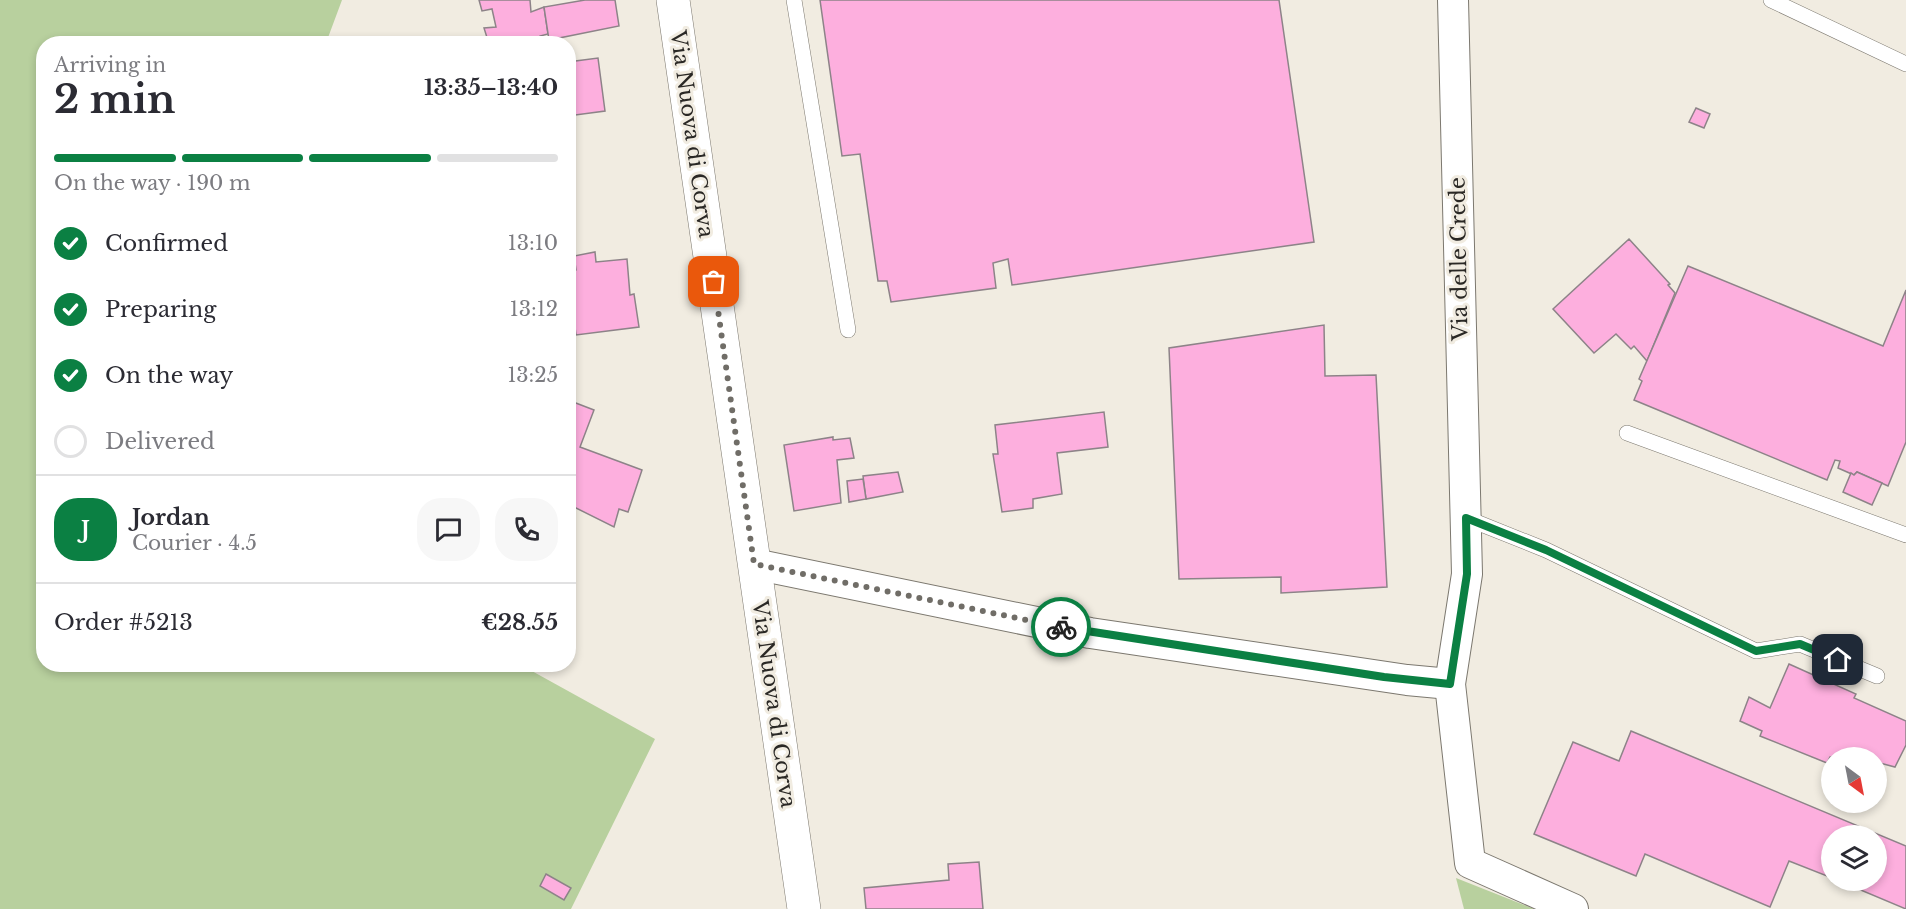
<!DOCTYPE html>
<html lang="en">
<head>
<meta charset="utf-8">
<style>
	:root { --surface:#fff; --page:#f7f7f7; --text:#2b2b33; --muted:#7c7c81; --line:#e1e1e2; --accent:#0b8043 }
	body { margin:0; font-family:"Libre Baskerville",serif; background:var(--page); color:var(--text); height:100vh; display:flex; flex-direction:column; font-size:22px; white-space:nowrap }
	* { box-sizing:border-box; margin:0 }
	p { font-size:20px; color:var(--muted) }
	.icon { flex:none; width:33px; height:33px; fill:none; stroke:currentColor; stroke-width:2; stroke-linecap:round; stroke-linejoin:round }
	.map { position:relative; flex:1; overflow:hidden }
	.details { position:absolute; left:36px; top:36px; width:540px; height:636px; display:flex; flex-direction:column; background:var(--surface); border-radius:24px; box-shadow:0 3px 9px #0003 }
	.details>* { flex:none }
	.needle { width:39px; rotate:148deg }
	.controls { position:absolute; left:1821px; top:747px; display:grid; gap:12px }
	.controls a { display:grid; place-items:center; width:66px; height:66px; border-radius:50%; background:var(--surface); box-shadow:0 3px 9px #0003; font-size:30px }
	.pin { position:absolute; display:grid; place-items:center; width:51px; height:51px; color:#fff; margin:-26px; border-radius:12px; box-shadow:0 3px 9px #0006 }
	.courier { position:absolute; display:grid; place-items:center; width:60px; height:60px; margin:-30px; border:4px solid #0b8043; border-radius:50%; background:#fff; color:#222; box-shadow:0 2px 8px #0007 }
	.head em { font-style:normal; font-weight:800 }
	.head div { display:flex; flex-direction:column-reverse }
	.head { display:flex; align-items:center; justify-content:space-between; height:102px; padding:0 18px }
	h1 { font-size:39px; font-weight:800; line-height:45px }
	.bar { display:grid; grid-template-columns:repeat(4,1fr); gap:9px 6px; align-content:center; height:72px; padding:0 18px }
	.bar i { height:8px; border-radius:4px; background:var(--line) }
	.bar .on { background:var(--accent) }
	.bar p { grid-column:span 4 }
	.line { display:flex; align-items:center; gap:15px; padding:0 18px; border-top:2px solid var(--line) }
	.line div { flex:1 }
	.round { display:grid; place-items:center; flex:none; width:63px; height:63px; border-radius:24px; background:var(--page) }
	ol { padding:0 18px; list-style:none }
	li { display:flex; align-items:center; gap:18px; height:66px }
	li p { margin-inline-start:auto }
	li .icon { padding:6px; border-radius:50%; background:var(--accent); color:#fff; stroke-width:4 }
	li:last-child { color:var(--muted) }
	li i { width:33px; height:33px; border:3px solid var(--line); border-radius:50% }
	.map>svg:first-child { display:block }
</style>
</head>
<body>
<div class="map">
<svg width="1906" height="909" viewBox="0 0 1906 909">
	<rect width="100%" height="100%" fill="#f1ece1"/>
	<g fill="#b8d09e">
		<polygon points="0,0 342,0 326,43 44,44 44,664 521,665 655,739 571,909 0,909"/>
		<polygon points="1456,878 1534,909 1464,909"/>
	</g>
	<g fill="#fdafde" stroke="#8d8388" stroke-width="1.5">
		<polygon points="479,0 530,0 531,12 544,7 548,34 540,36 540,44 489,44 484,28 496,27 492,9 482,11"/>
		<polygon points="585,0 615,0 619,26 549,40 544,7"/>
		<polygon points="820,0 1279,0 1314,242 1012,285 1008,259 993,263 996,288 891,302 887,281 878,281 860,154 842,156"/>
		<polygon points="598,58 605,111 568,116 568,62"/>
		<polygon points="1696,108 1710,114 1704,128 1689,122"/>
		<polygon points="1629,239 1670,284 1668,285 1675,293 1647,361 1634,346 1631,349 1616,334 1594,353 1553,309"/>
		<polygon points="595,252 596,262 627,259 630,295 634,294 639,327 576,335 568,272 576,270 574,256"/>
		<polygon points="1688,266 1883,346 1906,290 1906,442 1888,486 1857,472 1854,475 1838,468 1840,461 1835,460 1827,480 1634,400 1642,381 1639,379"/>
		<polygon points="1324,325 1325,376 1376,375 1387,587 1281,593 1281,577 1179,579 1169,348"/>
		<polygon points="568,400 594,410 580,447 642,470 628,512 619,509 614,527 568,504"/>
		<polygon points="1104,412 1108,447 1057,453 1062,494 1033,499 1033,508 1002,512 993,454 998,454 995,425"/>
		<polygon points="833,437 833,440 850,438 854,458 837,460 841,503 794,511 784,445"/>
		<polygon points="898,472 903,492 866,499 863,476"/>
		<polygon points="1857,472 1882,483 1872,505 1843,492 1851,473 1854,475"/>
		<polygon points="863,479 866,499 849,502 847,481"/>
		<polygon points="1789,664 1856,694 1854,698 1906,721 1906,745 1895,767 1876,762 1876,758 1830,757 1827,763 1760,736 1762,731 1740,721 1749,697 1770,708"/>
		<polygon points="1631,731 1906,846 1906,909 1837,880 1876,880 1876,836 1832,836 1832,878 1789,861 1770,907 1645,854 1636,876 1534,834 1573,742 1619,761"/>
		<polygon points="979,862 983,909 866,909 864,888 949,880 948,864"/>
		<polygon points="546,874 571,888 564,900 540,886"/>
	</g>
	<g fill="none" stroke-linecap="round" stroke-linejoin="round">
		<g stroke="#7c786f" stroke-width="16">
			<g id="service">
				<polyline points="794,0 848,330"/>
				<polyline points="1771,0 1906,64"/>
				<polyline points="1627,433 1906,535"/>
				<polyline points="1466,518 1546,550 1756,651 1800,644 1877,676"/>
			</g>
		</g>
		<g stroke="#7c786f" stroke-width="32">
			<g id="minor">
				<polyline points="1453,0 1467,574 1450,684 1470,863 1573,909"/>
				<polyline points="754,564 1090,633 1407,680 1450,684"/>
			</g>
		</g>
		<g stroke="#7c786f" stroke-width="34">
			<polyline id="secondary" points="673,0 804,909"/>
		</g>
		<use href="#service" stroke="#fff" stroke-width="15"/>
		<use href="#minor" stroke="#fff" stroke-width="30"/>
		<use href="#secondary" stroke="#fff" stroke-width="33"/>
	</g>
	<g fill="none" stroke-linecap="round" stroke-linejoin="round">
		<polyline stroke="#706d67" stroke-width="6" stroke-dasharray="0 10.8" points="714,282 754,564 1061,627"/>
		<polyline stroke="#0b8043" stroke-width="8" points="1061,627 1384,677 1450,684 1467,574 1466,518 1546,550 1756,651 1800,644 1838,660"/>
	</g>
	<g text-anchor="middle" stroke-width="6" stroke-linejoin="round" paint-order="stroke">
		<g font-size="21" fill="#2a2825" stroke="#f1ece1">
			<text transform="translate(692 134) rotate(82)" y="7">Via Nuova di Corva</text>
			<text transform="translate(1459 259) rotate(-91)" y="7">Via delle Crede</text>
			<text transform="translate(774 704) rotate(82)" y="7">Via Nuova di Corva</text>
		</g>
	</g>
</svg>
<div class="controls">
<a><svg class="needle" viewBox="-14 -14 28 28"><path d="M0-13l5 13h-10z" fill="#e53935"/><path d="M0 13l5-13h-10z" fill="#7c7c81"/></svg></a>
<a><svg class="icon" aria-label="layers" viewBox="0 0 24 24"><path d="M12 4l9 5-9 5-9-5zM3 14l9 5 9-5"/></svg></a>
</div>
<div class="pin" style="left:714px;top:282px;background:#ea580c"><svg class="icon" aria-label="bag" viewBox="0 0 24 24"><path d="M5 8h14l-1 12H6zM9 8a3 3 0 0 1 6 0"/></svg></div>
<div class="pin" style="left:1838px;top:660px;background:#1f2937"><svg class="icon" aria-label="home" viewBox="0 0 24 24"><path d="M3 11l9-7 9 7M6 9v11h12V9"/></svg></div>
<div class="courier" style="left:1061px;top:627px"><svg class="icon" aria-label="bike" viewBox="0 0 24 24"><circle cx="6" cy="16" r="4"/><circle cx="18" cy="16" r="4"/><path d="M6 16l4-8h5l3 8M10 8l3 8H6M13 5h3"/></svg></div>
<section class="details">
<div class="head"><div><h1>2 min</h1><p>Arriving in</p></div><em>13:35–13:40</em></div>
<div class="bar"><i class="on"></i><i class="on"></i><i class="on"></i><i></i><p>On the way · 190 m</p></div>
<ol>
<li><svg class="icon" aria-label="check" viewBox="0 0 24 24"><path d="M5 12l5 5 9-10"/></svg>Confirmed<p>13:10</p></li>
<li><svg class="icon" aria-label="check" viewBox="0 0 24 24"><path d="M5 12l5 5 9-10"/></svg>Preparing<p>13:12</p></li>
<li><svg class="icon" aria-label="check" viewBox="0 0 24 24"><path d="M5 12l5 5 9-10"/></svg>On the way<p>13:25</p></li>
<li><i></i>Delivered</li>
</ol>
<div class="line" style="height:108px"><b class="round" style="background:var(--accent);color:#fff">J</b><div><b>Jordan</b><p>Courier · 4.5</p></div><a class="round"><svg class="icon" aria-label="chat" viewBox="0 0 24 24"><path d="M4 5h16v11H9l-5 4z"/></svg></a><a class="round"><svg class="icon" aria-label="phone" viewBox="0 0 24 24"><path d="M5 4h4l2 5-3 2q2 4 5 5l2-3 5 2v4C11 20 4 13 5 4z"/></svg></a></div>
<div class="line" style="height:78px"><div>Order #5213</div><b>€28.55</b></div>
</section>
</div>
</body>
</html>
